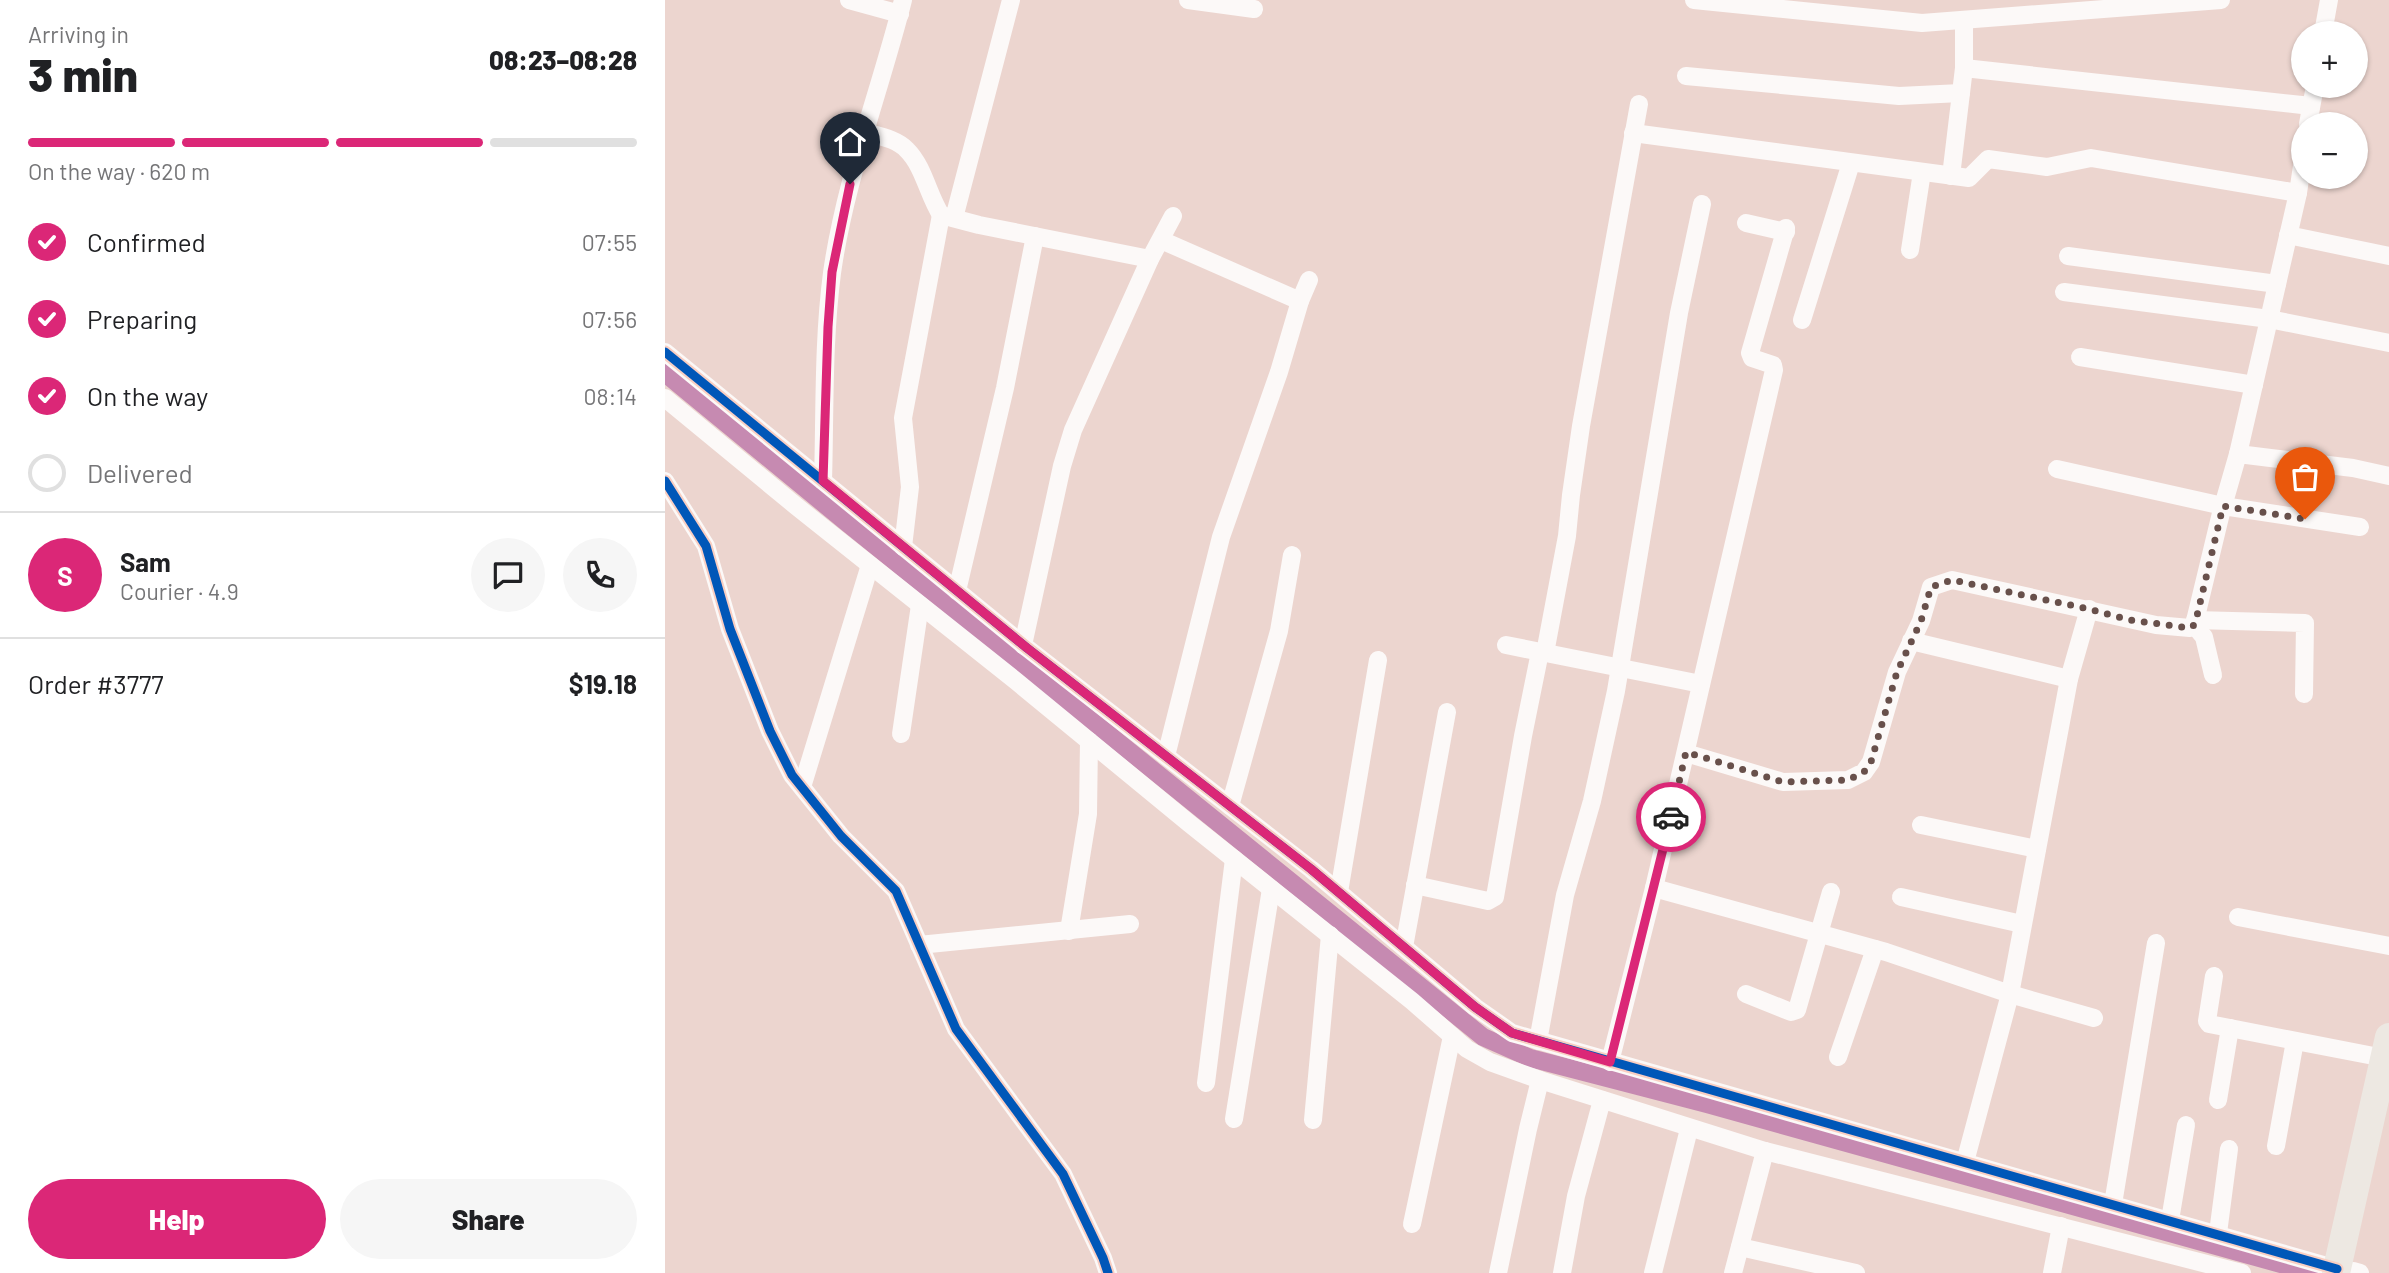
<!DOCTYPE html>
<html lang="en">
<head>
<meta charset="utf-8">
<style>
	:root { --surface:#fff; --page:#f6f6f6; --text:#202124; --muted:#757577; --line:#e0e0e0; --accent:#db2777 }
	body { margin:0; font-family:Barlow,sans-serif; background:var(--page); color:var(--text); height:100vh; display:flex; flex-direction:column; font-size:26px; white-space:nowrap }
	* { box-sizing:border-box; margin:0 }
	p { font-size:23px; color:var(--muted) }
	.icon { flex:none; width:38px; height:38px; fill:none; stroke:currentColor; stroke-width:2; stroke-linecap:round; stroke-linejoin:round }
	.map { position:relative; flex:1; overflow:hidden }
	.drawer { display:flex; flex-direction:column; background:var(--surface); width:665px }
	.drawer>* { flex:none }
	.tools { position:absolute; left:1626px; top:21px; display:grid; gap:14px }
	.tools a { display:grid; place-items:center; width:77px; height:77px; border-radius:50%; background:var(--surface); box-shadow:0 2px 5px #0004; font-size:35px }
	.pin { position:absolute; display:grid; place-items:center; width:60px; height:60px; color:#fff; margin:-72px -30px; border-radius:50% 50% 50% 0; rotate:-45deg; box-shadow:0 0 7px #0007 }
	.pin .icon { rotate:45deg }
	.courier { position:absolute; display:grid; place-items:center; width:70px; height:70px; margin:-35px; border:5px solid #db2777; border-radius:50%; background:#fff; color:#222; box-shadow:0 2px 9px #0007 }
	.summary em { font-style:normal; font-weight:800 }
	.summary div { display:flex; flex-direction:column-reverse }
	.summary { display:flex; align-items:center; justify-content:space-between; height:119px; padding:0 28px }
	h1 { font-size:46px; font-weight:800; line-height:52px }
	.bar { display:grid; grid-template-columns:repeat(4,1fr); gap:10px 7px; align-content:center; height:84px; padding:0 28px }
	.bar i { height:9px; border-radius:5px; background:var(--line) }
	.bar .on { background:var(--accent) }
	.bar p { grid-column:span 4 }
	.line { display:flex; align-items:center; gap:18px; padding:0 28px; border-top:2px solid var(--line) }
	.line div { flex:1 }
	.round { display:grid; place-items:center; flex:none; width:74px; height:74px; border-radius:37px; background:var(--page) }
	ol { padding:0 28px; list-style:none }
	li { display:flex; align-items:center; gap:21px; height:77px }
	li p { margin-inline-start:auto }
	li .icon { padding:7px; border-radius:50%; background:var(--accent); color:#fff; stroke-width:4 }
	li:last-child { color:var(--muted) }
	li i { width:38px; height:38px; border:4px solid var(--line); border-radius:50% }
	.primary-button { display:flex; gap:14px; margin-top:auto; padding:14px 28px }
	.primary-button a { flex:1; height:80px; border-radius:42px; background:var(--accent); color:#fff; font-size:28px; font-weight:800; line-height:80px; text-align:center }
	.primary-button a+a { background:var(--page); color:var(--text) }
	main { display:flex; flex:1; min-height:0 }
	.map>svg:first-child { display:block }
</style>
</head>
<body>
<main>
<section class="drawer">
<div class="summary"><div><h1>3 min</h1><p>Arriving in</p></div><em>08:23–08:28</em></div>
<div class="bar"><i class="on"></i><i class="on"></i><i class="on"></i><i></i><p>On the way · 620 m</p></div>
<ol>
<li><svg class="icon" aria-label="check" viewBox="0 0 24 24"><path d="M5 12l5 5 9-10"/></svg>Confirmed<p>07:55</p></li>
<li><svg class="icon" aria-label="check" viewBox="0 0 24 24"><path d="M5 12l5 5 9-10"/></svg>Preparing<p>07:56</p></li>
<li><svg class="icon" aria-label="check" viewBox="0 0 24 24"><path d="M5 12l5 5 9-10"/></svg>On the way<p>08:14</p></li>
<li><i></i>Delivered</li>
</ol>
<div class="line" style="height:126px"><b class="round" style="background:var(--accent);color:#fff">S</b><div><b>Sam</b><p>Courier · 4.9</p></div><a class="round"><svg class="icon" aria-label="chat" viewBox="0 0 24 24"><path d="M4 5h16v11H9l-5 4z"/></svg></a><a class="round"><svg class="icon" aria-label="phone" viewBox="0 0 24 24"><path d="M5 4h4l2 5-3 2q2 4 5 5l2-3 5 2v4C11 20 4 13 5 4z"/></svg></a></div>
<div class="line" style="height:91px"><div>Order #3777</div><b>$19.18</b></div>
<div class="primary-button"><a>Help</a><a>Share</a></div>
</section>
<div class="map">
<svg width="1724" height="1273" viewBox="0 0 1724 1273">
	<rect width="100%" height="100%" fill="#ecd5cf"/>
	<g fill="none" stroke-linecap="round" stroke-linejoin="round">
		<polyline stroke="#c68ab1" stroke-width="18" points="0,373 181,522 818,1037 865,1058 1042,1104 1648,1273"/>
		<g stroke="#fcf9f8" stroke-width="18">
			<polyline points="184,0 235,14"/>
			<polyline points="523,0 589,9"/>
			<polyline points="1029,0 1257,23 1556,0"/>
			<polyline points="1658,33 1664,0"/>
			<polyline points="1299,68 1646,106"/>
			<polyline points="1021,76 1234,96 1296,93"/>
			<polyline points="1643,124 1650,86"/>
			<path d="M200,132C214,136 232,139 242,150C259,167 263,195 276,215L314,225L485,259"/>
			<polyline points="968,133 1304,178 1323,159 1382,167 1426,158 1633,193"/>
			<polyline points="1286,176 1299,68 1299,20"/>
			<polyline points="289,218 346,0"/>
			<polyline points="1081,223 1121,232"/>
			<polyline points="1623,235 1724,256"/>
			<polyline points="496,240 635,301"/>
			<polyline points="1245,250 1257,172"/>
			<polyline points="1403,256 1612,284"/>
			<polyline points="1399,292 1604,319 1724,343"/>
			<polyline points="1137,320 1186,163"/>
			<polyline points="0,352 362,648 646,869 810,1007 847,1033 1672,1269"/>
			<polyline points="1415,357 1589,385"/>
			<polyline points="0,398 131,506 351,681 525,824 747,1001 802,1049 825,1062 875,1080 1100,1151 1577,1273"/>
			<polyline points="1573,454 1633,193 1638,159"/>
			<polyline points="1392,469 1558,506 1695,527"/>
			<polyline points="0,481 41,546 65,629 105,731 127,775 176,836 231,891 291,1029 398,1174 438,1258 443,1273"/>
			<path d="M158,481C160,412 158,342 167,273C180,180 215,91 238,0"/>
			<polyline points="238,547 245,487 238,418 276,215"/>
			<polyline points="292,591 340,388 370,236"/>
			<polyline points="1530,620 1640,623 1639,694"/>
			<polyline points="1529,625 1556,513 1573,454 1688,468 1724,476"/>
			<polyline points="1529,625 1539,637 1548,675"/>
			<polyline points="1246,641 1404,679"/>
			<polyline points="358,645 397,466 408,430 485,259 508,216"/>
			<polyline points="841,645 1036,684"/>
			<polyline points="880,653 902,536 906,495 916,426 974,104"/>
			<polyline points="236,734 255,605"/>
			<polyline points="1021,753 1118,782 1183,780 1199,772 1206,762 1232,672 1256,621 1266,587 1287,580 1491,625 1525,628 1529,625"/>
			<polyline points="501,756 556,537 614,372 635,301 644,280"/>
			<polyline points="137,787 205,565"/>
			<polyline points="565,806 614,631 627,555"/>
			<polyline points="1256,825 1372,849"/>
			<polyline points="750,885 823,901 830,897 858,736 875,652"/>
			<polyline points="989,888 1221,952 1345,994 1429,1018"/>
			<polyline points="674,892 713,660"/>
			<polyline points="1236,897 1357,924"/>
			<polyline points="1573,917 1724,946"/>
			<polyline points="404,931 423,814 424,741"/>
			<polyline points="254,945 465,924"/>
			<polyline points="739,947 782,712"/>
			<polyline points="1549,976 1542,1021 1544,1024 1719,1058"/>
			<polyline points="1081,994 1126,1012 1132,1010 1166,892"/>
			<polyline points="873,1041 900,895 927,801 951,691 1014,313 1037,204"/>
			<polyline points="1173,1057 1210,949"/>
			<polyline points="945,1062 989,888 1109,370 1108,365 1087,358 1085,353 1121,228"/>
			<polyline points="541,1083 569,859"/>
			<polyline points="1553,1100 1565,1028"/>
			<polyline points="569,1119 606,889"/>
			<polyline points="648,1120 665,935"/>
			<polyline points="1611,1146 1630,1041"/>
			<polyline points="1300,1162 1345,994 1404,679 1424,609"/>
			<polyline points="1448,1204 1491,943"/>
			<polyline points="1505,1220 1521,1125"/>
			<polyline points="747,1224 787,1036"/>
			<polyline points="1553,1233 1564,1149"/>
			<polyline points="1075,1247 1191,1273"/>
			<polyline points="1688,1271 1695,1273"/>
			<polyline points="833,1273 863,1129 875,1080"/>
			<polyline points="897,1273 911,1196 937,1100"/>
			<polyline points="988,1273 1024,1129"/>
			<polyline points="1068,1273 1100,1151"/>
			<polyline points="1387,1273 1396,1226"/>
		</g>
		<polyline stroke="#ede8e2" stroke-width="28" points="1671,1273 1724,1037"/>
		<g stroke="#f9cec2" stroke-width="13">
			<g id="cycleway">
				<polyline points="0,352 362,648 646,869 810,1007 847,1033 1672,1269"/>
				<polyline points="0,481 41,546 65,629 105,731 127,775 176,836 231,891 291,1029 398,1174 438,1258 443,1273"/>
			</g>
		</g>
		<use href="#cycleway" stroke="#0057b8" stroke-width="9"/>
	</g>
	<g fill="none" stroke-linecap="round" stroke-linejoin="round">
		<polyline stroke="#68504b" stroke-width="7" stroke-dasharray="0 12.6" points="1006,817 1021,752 1118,782 1183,780 1199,772 1206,762 1232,672 1256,621 1266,587 1287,580 1424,609 1465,620 1525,628 1529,625 1531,620 1558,506 1640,519"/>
		<polyline stroke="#db2777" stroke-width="9" points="185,184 167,272 163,327 158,481 362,648 646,869 810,1007 847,1033 945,1062 1006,817"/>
	</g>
</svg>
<div class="tools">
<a>+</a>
<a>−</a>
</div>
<div class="pin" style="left:1640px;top:519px;background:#ea580c"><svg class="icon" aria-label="bag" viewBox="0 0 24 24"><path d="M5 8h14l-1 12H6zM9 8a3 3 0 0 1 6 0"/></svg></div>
<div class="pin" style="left:185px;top:184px;background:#1f2937"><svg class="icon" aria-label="home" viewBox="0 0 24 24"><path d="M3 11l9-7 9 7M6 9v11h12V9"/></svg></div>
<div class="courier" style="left:1006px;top:817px"><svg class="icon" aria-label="car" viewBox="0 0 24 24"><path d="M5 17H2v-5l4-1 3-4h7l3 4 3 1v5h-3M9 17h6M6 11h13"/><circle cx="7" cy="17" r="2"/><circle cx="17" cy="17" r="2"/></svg></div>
</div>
</main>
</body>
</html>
